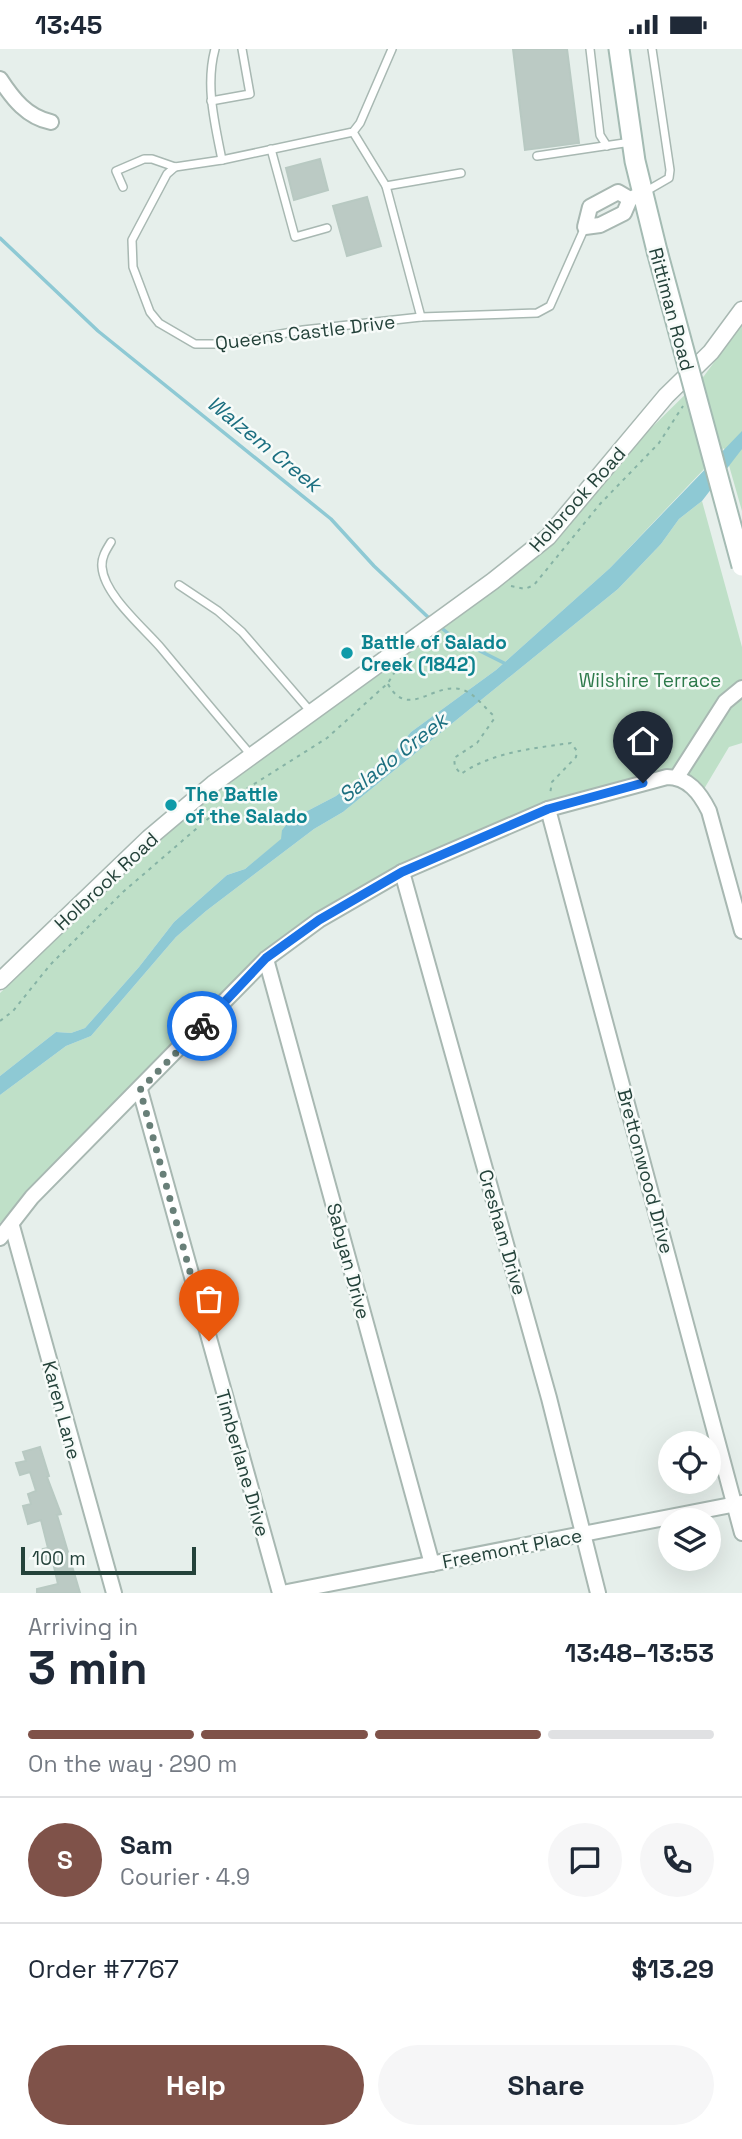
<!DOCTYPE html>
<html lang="en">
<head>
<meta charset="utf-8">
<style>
	:root { --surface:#fff; --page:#f6f6f7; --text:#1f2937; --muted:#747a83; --line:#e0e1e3; --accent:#7f5249 }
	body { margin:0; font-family:"Space Grotesk",sans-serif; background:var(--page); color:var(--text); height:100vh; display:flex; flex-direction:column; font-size:26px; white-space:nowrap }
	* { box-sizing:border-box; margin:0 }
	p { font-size:23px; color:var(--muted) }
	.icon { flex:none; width:38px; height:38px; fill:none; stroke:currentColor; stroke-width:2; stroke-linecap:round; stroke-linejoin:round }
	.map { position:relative; height:1544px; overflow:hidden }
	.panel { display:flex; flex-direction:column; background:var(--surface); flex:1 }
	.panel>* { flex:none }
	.tools { position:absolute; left:658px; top:1382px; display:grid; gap:14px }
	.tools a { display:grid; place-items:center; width:63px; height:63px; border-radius:50%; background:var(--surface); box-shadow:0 7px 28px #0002; font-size:35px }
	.scale { position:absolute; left:21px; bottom:18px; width:175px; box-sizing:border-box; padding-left:7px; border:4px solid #24423a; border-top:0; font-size:19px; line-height:24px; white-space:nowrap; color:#24423a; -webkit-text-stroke:5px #f7fbf9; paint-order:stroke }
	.pin { position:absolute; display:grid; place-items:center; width:60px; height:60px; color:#fff; margin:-72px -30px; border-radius:50% 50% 50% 0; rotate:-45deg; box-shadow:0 0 7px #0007 }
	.pin .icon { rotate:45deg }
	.courier { position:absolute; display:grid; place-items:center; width:70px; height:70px; margin:-35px; border:5px solid #1a73e8; border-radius:50%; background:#fff; color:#222; box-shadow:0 2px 9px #0007 }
	.head em { font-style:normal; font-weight:700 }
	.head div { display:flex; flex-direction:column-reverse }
	.head { display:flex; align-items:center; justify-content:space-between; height:119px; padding:0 28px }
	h1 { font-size:46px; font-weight:700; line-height:52px }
	.bar { display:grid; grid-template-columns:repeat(4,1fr); gap:10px 7px; align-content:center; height:84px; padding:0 28px }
	.bar i { height:9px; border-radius:5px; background:var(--line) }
	.bar .current { background:var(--accent) }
	.bar p { grid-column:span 4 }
	.line { display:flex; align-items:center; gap:18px; padding:0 28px; border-top:2px solid var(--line) }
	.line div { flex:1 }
	.round { display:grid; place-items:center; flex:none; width:74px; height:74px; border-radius:37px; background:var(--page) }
	.button { display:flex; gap:14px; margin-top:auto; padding:14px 28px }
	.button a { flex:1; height:80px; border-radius:42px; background:var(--accent); color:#fff; font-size:28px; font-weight:700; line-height:80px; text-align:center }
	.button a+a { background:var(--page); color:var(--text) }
	.status { display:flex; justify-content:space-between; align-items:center; height:49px; padding:0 35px; background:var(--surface); direction:ltr }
	.status svg { height:19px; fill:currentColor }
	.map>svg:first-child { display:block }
</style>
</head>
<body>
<div class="status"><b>13:45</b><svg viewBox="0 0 49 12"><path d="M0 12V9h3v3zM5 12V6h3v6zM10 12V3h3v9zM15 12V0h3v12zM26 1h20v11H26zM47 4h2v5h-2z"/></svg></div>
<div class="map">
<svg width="742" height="1544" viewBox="0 0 742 1544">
	<rect width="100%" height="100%" fill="#e6efeb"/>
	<g fill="#bfe0c8">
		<polygon points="742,275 742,462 724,399 610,519 496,621 411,683 395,702 336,747 290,771 282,781 282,790 245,820 227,826 174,873 139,918 85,979 71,984 56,983 0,1027 0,944 160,791 207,750 510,529 553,492 630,400 704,327"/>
		<path d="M702,452L742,598V694L729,698L704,740L679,719C601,731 529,763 457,795C378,831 307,861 243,922L0,1174V1046L66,997L91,987L176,888L206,862L314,780L343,763L618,540L661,495L679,470Z"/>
	</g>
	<polygon fill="#8ec9d4" points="742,382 742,400 702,452 679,470 661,495 618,540 343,763 314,780 206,862 176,888 91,987 66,997 0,1046 0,1027 56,983 71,984 85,979 139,918 174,873 227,826 245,820 281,790 282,781 290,771 336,747 395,702 411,683 496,621 610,519"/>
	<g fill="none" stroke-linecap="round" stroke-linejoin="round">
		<g stroke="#8ec9d4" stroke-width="3.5">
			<polyline points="0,189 98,282 331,470 374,517 430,570"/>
			<polyline points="439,577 454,589 508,616"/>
		</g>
	</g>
	<g fill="#bbcac4" stroke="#b8c9c2" stroke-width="2">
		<polygon points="513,0 567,0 579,94 525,101"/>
		<polygon points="320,110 328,141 294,151 286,119"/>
		<polygon points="367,148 381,197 347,207 333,157"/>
		<polygon points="40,1398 49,1427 47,1428 61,1465 57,1466 80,1544 37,1544 37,1540 58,1535 52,1509 46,1511 43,1500 48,1499 41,1471 28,1475 23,1457 31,1455 28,1445 36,1442 30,1423 20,1426 16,1414 26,1412 23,1403"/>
	</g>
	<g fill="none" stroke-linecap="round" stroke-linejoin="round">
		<g stroke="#a8b8b2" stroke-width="10">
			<g id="service">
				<path d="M215,0C205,37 215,75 222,111"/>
				<polyline points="590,0 600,86 607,97"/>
				<polyline points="211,52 250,45 242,0"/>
				<polyline points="353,83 386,137 421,268"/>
				<polyline points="271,100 295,188 327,179"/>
				<polyline points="537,107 631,93"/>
				<polyline points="175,118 167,125 132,191 133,218 150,263 159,274 195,295 226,295 303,281 421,268 537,264 550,257 585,178"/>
				<polyline points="386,137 461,124"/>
				<polyline points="123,138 116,122 144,110 152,110 175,118 222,111 353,83 360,74 392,0"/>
				<polyline points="643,144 669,129 670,121 652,0"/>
				<path d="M111,493C106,501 101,509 102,518C104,546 144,579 161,599C191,635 221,671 251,706"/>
				<polyline points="179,536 218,562 242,583 311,663"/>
			</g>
		</g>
		<g stroke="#a8b8b2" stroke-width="18">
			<g id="minor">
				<path d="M0,30C13,50 27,68 51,73"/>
				<polyline points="630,150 618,143 590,158 585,178 600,176 624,164 630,150 642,145"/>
				<polyline points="677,728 725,653 742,639"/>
				<polyline points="548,760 742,1484"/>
				<polyline points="402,823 549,1349 598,1544"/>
				<polyline points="266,910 432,1515"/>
				<polyline points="140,1041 280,1544"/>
				<polyline points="12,1177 114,1544"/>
				<path d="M0,1189L32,1148L266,910L319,871L402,823L548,760L667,728C688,728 700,744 709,762L742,882"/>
				<polyline points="282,1544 741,1454"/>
			</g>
		</g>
		<g stroke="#a8b8b2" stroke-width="19">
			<polyline id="tertiary" points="0,932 149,789 213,735 493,532 548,488 666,347 711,303 742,261"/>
		</g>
		<g stroke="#a4bbb3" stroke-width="23">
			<polyline id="secondary" points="619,0 635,112 657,202"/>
		</g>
		<g stroke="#86b3a5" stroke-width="2" stroke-dasharray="3.5 5" stroke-linecap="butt">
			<polyline points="511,537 525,540 534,536 600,455 659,394 683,357"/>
			<path d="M388,635C408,672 435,631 463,641C474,644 484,658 493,666L494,670L477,694L454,709L455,718L461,725C492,703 535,699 571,694L577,702L576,708L552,733L550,745"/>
			<polyline points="0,972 13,962 50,916 123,843 232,749 327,689 388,634 396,621"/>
		</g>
		<use href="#service" stroke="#fff" stroke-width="7"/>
		<use href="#minor" stroke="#fff" stroke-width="14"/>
		<use href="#tertiary" stroke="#fff" stroke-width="16"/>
		<use href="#secondary" stroke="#fff" stroke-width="19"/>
		<g stroke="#a4bbb3" stroke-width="23" stroke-linecap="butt">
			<polyline id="secondary-bridge" points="657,202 742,517"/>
		</g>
		<use href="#secondary-bridge" stroke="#fff" stroke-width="19"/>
	</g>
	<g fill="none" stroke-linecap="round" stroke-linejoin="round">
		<polyline stroke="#687f78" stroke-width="7" stroke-dasharray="0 12.6" points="202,977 140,1041 209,1292"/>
		<polyline stroke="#1a73e8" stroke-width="9" points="202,977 266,909 319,871 402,823 548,760 643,734"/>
	</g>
	<g fill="#0f9aa8" stroke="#f7fbf9" stroke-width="2.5">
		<circle cx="347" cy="604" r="7"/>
		<circle cx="171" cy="756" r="7"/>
	</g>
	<g text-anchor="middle" stroke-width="5" stroke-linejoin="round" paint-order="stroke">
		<g font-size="19" fill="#24423a" stroke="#f7fbf9">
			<text transform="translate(672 260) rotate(75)" y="7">Rittiman Road</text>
			<text transform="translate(305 283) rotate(-7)" y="7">Queens Castle Drive</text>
			<text transform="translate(577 450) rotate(-48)" y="7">Holbrook Road</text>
			<text transform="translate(106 832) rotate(-43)" y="7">Holbrook Road</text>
			<text transform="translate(646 1122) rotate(75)" y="7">Brettonwood Drive</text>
			<text transform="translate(503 1183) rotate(74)" y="7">Cresham Drive</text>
			<text transform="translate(349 1212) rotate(75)" y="7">Sabyan Drive</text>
			<text transform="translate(62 1361) rotate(75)" y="7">Karen Lane</text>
			<text transform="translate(243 1414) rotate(74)" y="7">Timberlane Drive</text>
			<text transform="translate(512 1499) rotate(-11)" y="7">Freemont Place</text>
		</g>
		<g font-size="19" font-weight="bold" fill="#0d838f" stroke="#f7fbf9" text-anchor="start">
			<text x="361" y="600">Battle of Salado<tspan x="361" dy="22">Creek (1842)</tspan></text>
			<text x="185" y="752">The Battle<tspan x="185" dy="22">of the Salado</tspan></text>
		</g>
		<g font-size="19" fill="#2d7a4b" stroke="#f7fbf9">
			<text x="650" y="638">Wilshire Terrace</text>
		</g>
		<g font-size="21" font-style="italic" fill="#1c6f80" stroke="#f7fbf9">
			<text transform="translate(264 395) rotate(39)" y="7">Walzem Creek</text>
			<text transform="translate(393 709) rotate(-38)" y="7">Salado Creek</text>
		</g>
	</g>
</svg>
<div class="tools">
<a><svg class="icon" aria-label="locate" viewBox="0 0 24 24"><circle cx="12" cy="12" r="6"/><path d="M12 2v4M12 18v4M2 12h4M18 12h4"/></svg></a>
<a><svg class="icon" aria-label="layers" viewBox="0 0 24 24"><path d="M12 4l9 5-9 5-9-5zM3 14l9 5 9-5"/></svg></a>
</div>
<div class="scale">100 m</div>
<div class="pin" style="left:209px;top:1292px;background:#ea580c"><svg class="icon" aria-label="bag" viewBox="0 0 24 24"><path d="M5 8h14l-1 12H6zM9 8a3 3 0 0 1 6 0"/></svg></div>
<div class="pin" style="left:643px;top:734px;background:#1f2937"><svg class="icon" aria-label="home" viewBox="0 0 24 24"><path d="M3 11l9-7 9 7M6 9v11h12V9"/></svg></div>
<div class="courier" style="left:202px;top:977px"><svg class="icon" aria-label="bike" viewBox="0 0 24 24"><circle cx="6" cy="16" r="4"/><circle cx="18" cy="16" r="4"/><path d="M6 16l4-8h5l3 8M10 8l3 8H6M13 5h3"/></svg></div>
</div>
<section class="panel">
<div class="head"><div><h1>3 min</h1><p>Arriving in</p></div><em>13:48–13:53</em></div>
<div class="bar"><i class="current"></i><i class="current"></i><i class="current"></i><i></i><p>On the way · 290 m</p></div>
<div class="line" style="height:126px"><b class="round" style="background:var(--accent);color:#fff">S</b><div><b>Sam</b><p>Courier · 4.9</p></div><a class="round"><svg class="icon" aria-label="chat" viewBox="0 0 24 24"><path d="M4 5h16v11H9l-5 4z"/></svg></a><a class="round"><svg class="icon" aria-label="phone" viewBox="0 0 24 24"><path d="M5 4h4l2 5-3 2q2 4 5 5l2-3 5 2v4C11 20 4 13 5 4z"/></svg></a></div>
<div class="line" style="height:91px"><div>Order #7767</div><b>$13.29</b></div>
<div class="button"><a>Help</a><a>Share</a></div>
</section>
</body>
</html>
